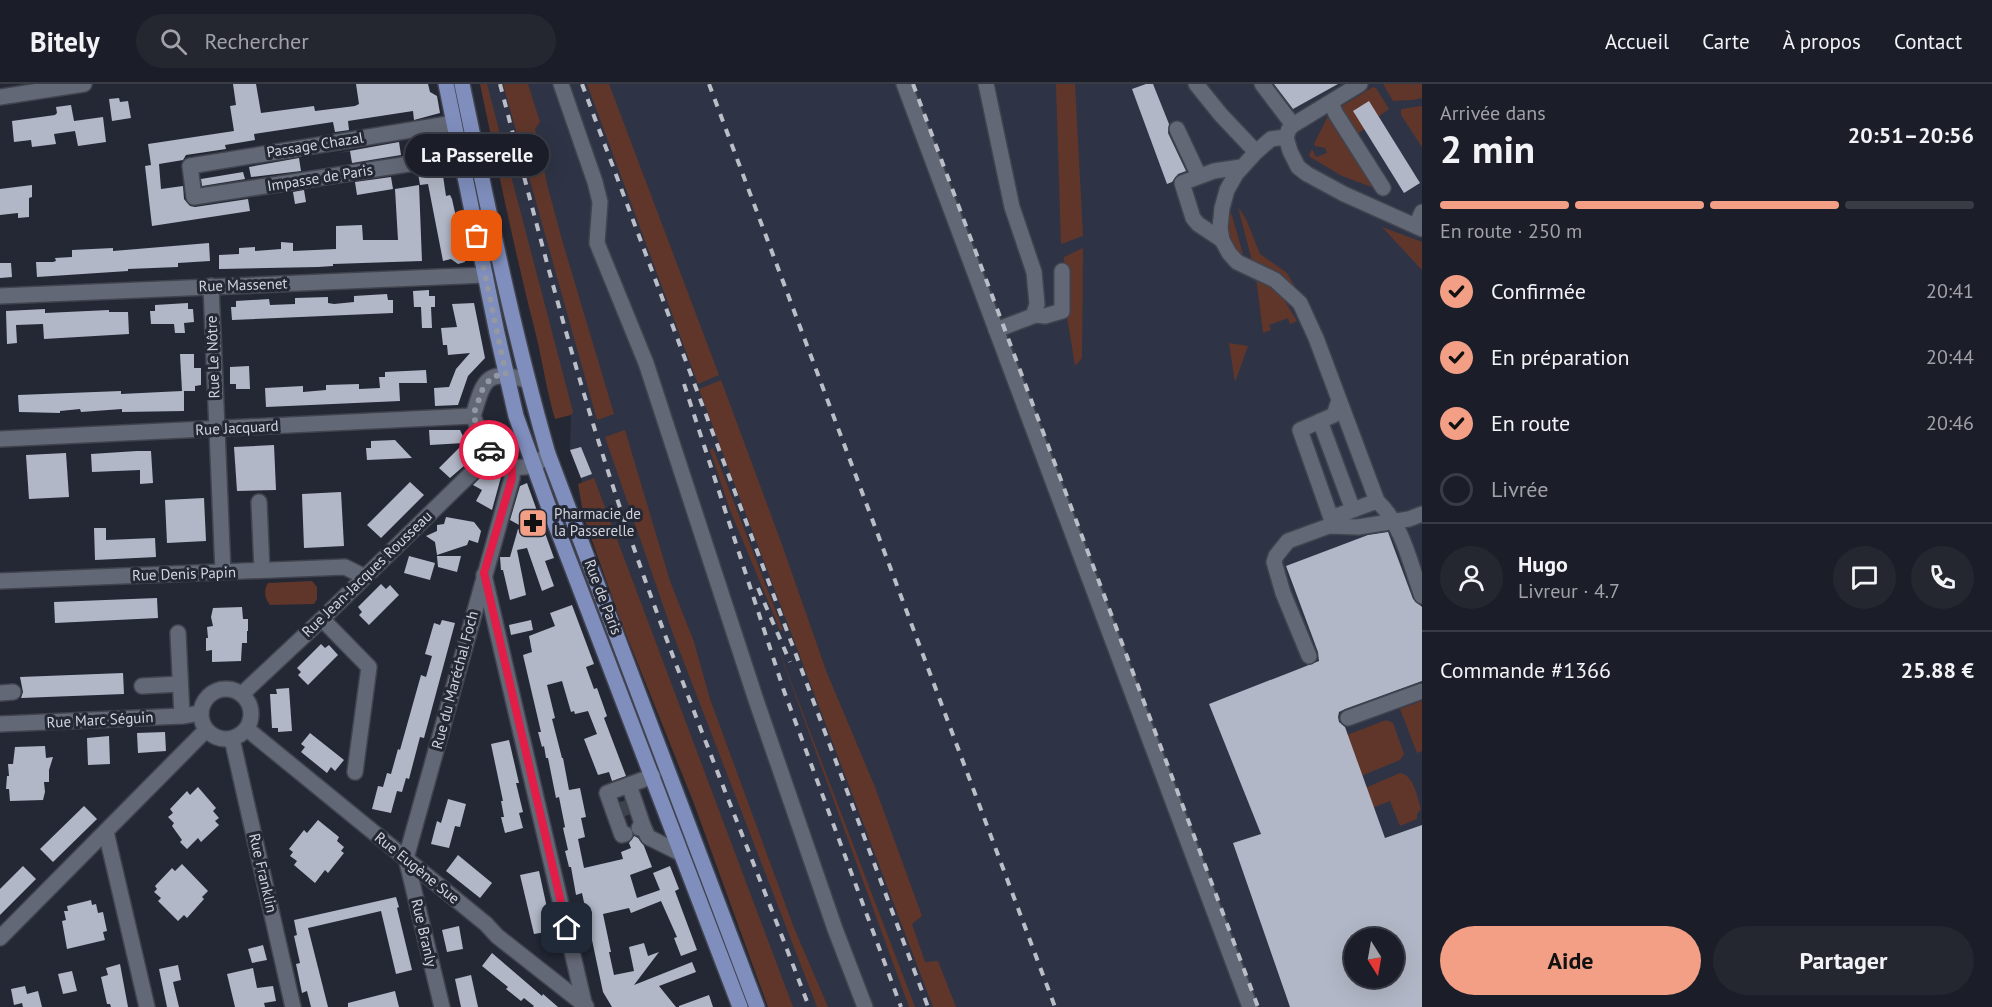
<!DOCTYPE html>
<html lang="fr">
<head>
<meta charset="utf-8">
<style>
	:root { --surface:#1b1e28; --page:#242730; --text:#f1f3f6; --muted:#a0a2a8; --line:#393c45; --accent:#f39f86 }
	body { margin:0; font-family:"PT Sans",sans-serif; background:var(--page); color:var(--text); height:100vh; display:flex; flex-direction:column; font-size:22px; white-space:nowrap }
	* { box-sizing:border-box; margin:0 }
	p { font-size:20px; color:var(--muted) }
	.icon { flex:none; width:33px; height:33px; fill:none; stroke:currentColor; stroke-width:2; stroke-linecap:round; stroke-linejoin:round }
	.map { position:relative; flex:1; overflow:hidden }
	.side { display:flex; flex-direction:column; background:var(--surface); width:570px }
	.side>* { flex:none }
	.needle { width:39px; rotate:169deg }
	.controls { position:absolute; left:1344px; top:844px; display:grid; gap:12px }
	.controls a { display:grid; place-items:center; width:60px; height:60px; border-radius:50%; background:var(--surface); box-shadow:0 6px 24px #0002,0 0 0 2px var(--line); font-size:30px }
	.pin { position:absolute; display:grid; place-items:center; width:51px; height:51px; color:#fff; margin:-26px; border-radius:12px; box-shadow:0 3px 9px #0006 }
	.courier { position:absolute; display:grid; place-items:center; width:60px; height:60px; margin:-30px; border:4px solid #e11d48; border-radius:50%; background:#fff; color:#222; box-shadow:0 2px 8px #0007 }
	.bubble { position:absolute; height:42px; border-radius:21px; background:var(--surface); box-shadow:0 6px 24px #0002,0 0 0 2px var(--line); font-size:20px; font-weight:700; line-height:42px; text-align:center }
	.headline em { font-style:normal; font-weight:700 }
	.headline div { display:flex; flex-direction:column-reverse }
	.headline { display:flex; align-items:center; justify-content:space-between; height:102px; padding:0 18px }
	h1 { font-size:39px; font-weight:700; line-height:45px }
	.bar { display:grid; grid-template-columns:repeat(4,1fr); gap:9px 6px; align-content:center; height:72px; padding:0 18px }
	.bar i { height:8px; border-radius:4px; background:var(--line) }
	.bar .on { background:var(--accent) }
	.bar p { grid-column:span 4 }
	.line { display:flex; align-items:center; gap:15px; padding:0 18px; border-top:2px solid var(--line) }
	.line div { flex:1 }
	.round { display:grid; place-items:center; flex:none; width:63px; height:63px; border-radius:32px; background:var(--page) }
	ol { padding:0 18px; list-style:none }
	li { display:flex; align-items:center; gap:18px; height:66px }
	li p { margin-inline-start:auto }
	li .icon { padding:6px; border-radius:50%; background:var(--accent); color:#111; stroke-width:4 }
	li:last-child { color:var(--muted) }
	li i { width:33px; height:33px; border:3px solid var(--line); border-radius:50% }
	.action { display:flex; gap:12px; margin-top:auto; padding:12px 18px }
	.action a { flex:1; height:69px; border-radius:36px; background:var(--accent); color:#111; font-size:24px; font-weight:700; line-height:69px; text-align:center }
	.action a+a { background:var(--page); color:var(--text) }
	header { display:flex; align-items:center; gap:36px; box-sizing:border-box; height:84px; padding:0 30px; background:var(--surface); border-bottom:2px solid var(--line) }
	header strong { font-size:28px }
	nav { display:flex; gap:33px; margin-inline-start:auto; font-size:21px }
	.search { width:420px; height:54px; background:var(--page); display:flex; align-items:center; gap:15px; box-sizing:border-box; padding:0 21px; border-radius:33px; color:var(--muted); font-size:22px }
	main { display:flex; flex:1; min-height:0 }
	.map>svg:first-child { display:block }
</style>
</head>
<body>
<header>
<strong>Bitely</strong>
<div class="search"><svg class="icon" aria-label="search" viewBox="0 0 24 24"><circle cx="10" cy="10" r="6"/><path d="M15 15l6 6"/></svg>Rechercher</div>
<nav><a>Accueil</a><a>Carte</a><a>À propos</a><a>Contact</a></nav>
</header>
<main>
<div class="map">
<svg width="1422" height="923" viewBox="0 0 1422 923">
	<rect width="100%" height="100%" fill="#242835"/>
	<path fill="#2e3445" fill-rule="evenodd" d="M485,0H1422V923H784L570,366L571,331ZM1354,855H1394V894H1354Z"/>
	<g fill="#60362a">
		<path d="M480,0H487L573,328L571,331L555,335C547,308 543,281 537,255C515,170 498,85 480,0Z"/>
		<polygon points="503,0 528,0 540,38 535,45 548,104 562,156 614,330 597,336"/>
		<polygon points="587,0 609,0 719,291 698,300"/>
		<polygon points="1056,0 1075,0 1083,152 1061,160"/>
		<polygon points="1383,0 1422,0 1422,14 1412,16 1393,17"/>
		<path d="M1373,3L1376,4L1389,25C1376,33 1367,45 1353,52L1339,24Z"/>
		<polygon points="1422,22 1422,63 1401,31 1401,25"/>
		<polygon points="1330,31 1377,105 1342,92 1310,73 1309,71 1312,65 1316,73 1327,69 1325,64 1315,62 1314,60 1327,34"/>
		<polygon points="1238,123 1246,135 1260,170 1287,189 1297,206 1281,191 1252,177"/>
		<path d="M1231,128L1244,174C1229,158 1226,149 1231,128Z"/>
		<polygon points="1382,143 1422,158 1422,186"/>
		<polygon points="1083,164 1082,274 1075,282 1065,220 1064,173"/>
		<polygon points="1256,193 1277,204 1297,237 1290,240 1288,234 1269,241 1271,246 1263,249"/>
		<polygon points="1229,259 1248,262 1235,298"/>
		<polygon points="721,296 781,458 827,589 875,703 922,832 912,840 925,878 938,877 956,923 933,923 721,364 699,305"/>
		<polygon points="625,346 670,497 694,558 710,615 794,844 828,923 817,923 673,550 605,353"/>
		<polygon points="713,364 783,546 780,546 730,426 710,366"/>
		<polygon points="594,394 793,923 768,923 693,717 620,535 584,434 578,400"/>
		<path d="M312,497L317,503V515L314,520L270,521C265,515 263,506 268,499Z"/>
		<polygon points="774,553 915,923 909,923"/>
		<polygon points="1422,617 1422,667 1417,669 1400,625"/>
		<polygon points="1386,636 1393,639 1404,670 1400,676 1361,692 1347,651"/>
		<path d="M1400,689C1414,691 1417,713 1421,725L1417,730V735L1400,742L1390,717L1372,724L1365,704Z"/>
	</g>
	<g fill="#b2b7c7" fill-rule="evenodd">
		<polygon points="233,0 256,0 261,29 314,22 315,27 355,22 359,20 356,0 428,0 430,8 437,12 440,29 414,36 413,27 348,37 349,46 335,48 333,38 254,50 255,56 225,61 226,65 186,71 183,76 159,80 161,105 183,102 184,115 190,122 195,123 248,115 250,127 152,142 145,82 151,81 148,60 234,47 230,22 236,21"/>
		<polygon points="1146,0 1153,0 1169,40 1168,49 1186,87 1178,90 1172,98 1167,100 1132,5"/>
		<polygon points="1274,0 1338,0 1293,25"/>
		<polygon points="119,14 120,18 128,17 131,34 112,37 109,15"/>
		<polygon points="1369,17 1420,99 1404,109 1353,27"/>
		<polygon points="71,21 74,37 103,33 106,58 78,62 75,47 54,50 56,60 32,63 31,56 14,58 12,37 55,31 57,29 56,23"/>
		<polygon points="399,58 401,71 352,79 350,67 338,69"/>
		<polygon points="299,74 301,87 251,93 249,83"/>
		<polygon points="442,85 446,112 450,111 452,115 458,142 462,142 468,169 463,169 465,178 458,180 451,175 443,177 428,100 420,101 418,89"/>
		<polygon points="243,88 245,95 202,102 201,95"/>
		<polygon points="391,93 393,105 357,111 355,98"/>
		<polygon points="32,101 32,113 29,114 29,133 18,134 18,129 0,131 0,105"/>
		<polygon points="419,101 422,177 333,180 333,182 318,183 219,185 219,171 239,170 239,164 255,163 255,167 281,165 281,158 293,159 293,167 336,165 336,142 362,141 363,156 398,156 395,105"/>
		<polygon points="304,106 306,118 295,120 293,108"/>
		<polygon points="209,159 210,177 178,179 178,183 128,185 128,187 37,193 36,178 53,178 56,177 55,174 72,173 72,166 113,164 113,167"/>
		<polygon points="0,179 11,179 12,193 0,194"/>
		<polygon points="429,206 429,212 435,212 435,223 431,223 432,244 422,244 421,223 414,223 413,207"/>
		<polygon points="387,210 388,216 393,216 393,229 232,236 231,223 236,223 236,217 269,215 270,221 295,220 295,214 328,213 328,219 334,220 354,218 354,212"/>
		<polygon points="188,219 188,225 193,225 194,238 184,239 185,249 175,249 174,240 151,240 150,227 155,227 155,221"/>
		<polygon points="474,219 485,274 468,292 458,321 435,322 434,304 449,303 456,285 470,269 448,271 447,261 443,261 441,244 457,243 452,220"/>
		<polygon points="45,225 45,229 109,226 109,228 128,228 129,250 44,255 43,240 16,241 17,259 7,260 6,227"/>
		<polygon points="180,270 194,270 194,284 201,284 201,301 195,302 195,307 184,307 184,327 122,328 122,325 81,328 80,325 60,327 60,329 19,328 18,311 121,307 121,310 182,307"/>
		<polygon points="249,282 250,305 236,305 236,300 230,300 230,283"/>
		<polygon points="426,286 427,299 399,299 400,317 266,323 265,304 303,302 303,308 326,306 326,301 359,300 359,305 380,304 379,293 385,293 385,288"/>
		<polygon points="429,346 460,346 467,361 472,375 450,394 439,384 464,359 430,361"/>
		<polygon points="395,356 412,374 367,376 366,364 371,364 371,357"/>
		<polygon points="274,361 276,406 237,407 234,363"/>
		<polygon points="581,363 592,390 581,394 570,366"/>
		<polygon points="137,367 151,367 153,399 140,400 140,386 92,388 91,370"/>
		<polygon points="66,369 69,413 29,415 26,371"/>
		<polygon points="488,386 501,393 492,426 476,417 482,406 473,401"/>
		<polygon points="410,398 424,411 381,454 367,441"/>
		<polygon points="527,399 554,474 545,477 554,502 542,507 527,464 517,466 526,511 510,516 503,486 501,486 500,473 510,473 518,445 530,447 510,436 520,402"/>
		<polygon points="341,408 344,462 304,464 302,410"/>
		<polygon points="204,414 206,457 167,459 165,416"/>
		<polygon points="446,433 474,438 481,447 478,459 469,456 467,461 437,471 435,458 426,452 437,447 437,441 444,440"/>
		<polygon points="94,444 106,444 106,456 155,454 156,473 95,476"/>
		<path d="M1388,448L1413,515L1422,523V597L1345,625L1339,628L1338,633L1339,638L1345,643L1385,754L1422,741V923H1290L1233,759L1261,750L1209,620L1319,577L1318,568L1286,482L1368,451ZM1354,855H1394V894H1354Z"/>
		<polygon points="409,472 435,479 430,496 404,489"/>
		<polygon points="437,472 461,472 457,488 438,483"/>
		<polygon points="381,500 386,505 390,501 399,511 369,541 359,531 362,528 358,523"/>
		<polygon points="157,514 158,534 55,539 54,518"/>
		<polygon points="572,521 594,580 586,583 594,605 597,604 607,632 604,634 626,692 612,697 609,688 598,691 584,655 597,650 588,627 575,630 574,627 571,628 562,597 547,601 555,634 552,635 562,674 563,674 569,706 580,704 586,733 581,734 585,753 578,755 584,784 623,775 621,768 631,764 629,759 634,752 638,754 644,762 652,783 630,791 637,814 660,806 653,789 670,782 679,805 675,807 697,866 681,872 674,854 677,853 661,817 631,829 629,824 603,830 611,868 609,868 614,891 634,887 629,863 644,859 648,872 659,868 634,901 692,878 696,888 659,902 676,923 612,923 603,908 582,809 576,811 571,783 569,783 565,767 568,766 563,744 565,743 559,713 556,714 548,674 546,674 544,662 542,663 538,648 541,648 523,571 532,568 529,552 555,542 550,529"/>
		<polygon points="242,523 243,535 248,535 248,547 247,547 247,559 242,559 241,577 212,578 212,566 206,567 206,554 208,554 207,543 213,542 211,533 213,524"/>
		<polygon points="442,536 455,539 424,654 420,653 409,695 406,694 402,708 397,707 391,729 372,725 378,702 383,703 387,689 391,690 398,665 400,666 421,591 426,593 432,572 425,570 434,539 440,541"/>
		<polygon points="531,536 533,546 511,551 509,541"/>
		<polygon points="321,560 325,564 329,561 338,571 308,601 298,591 301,588 297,584"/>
		<polygon points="123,589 124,610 21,614 23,608 20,593"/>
		<polygon points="289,604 292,647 278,648 278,644 272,644 270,610 277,610 276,605"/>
		<polygon points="165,648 166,667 138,669 137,649"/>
		<polygon points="310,649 344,676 335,687 331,683 327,689 301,668 305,663 301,660"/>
		<polygon points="109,652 110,680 88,681 87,654"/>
		<polygon points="509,656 519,699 516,699 523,728 519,729 523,744 505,749 501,733 504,733 501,717 503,717 491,660"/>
		<polygon points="45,662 46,674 53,673 49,686 49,698 44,698 45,708 43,716 10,717 9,705 6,705 7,692 9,692 8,680 13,680 15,663"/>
		<polygon points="198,703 216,724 213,727 219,734 215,737 219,741 201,758 198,754 187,765 180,758 182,756 172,742 174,739 168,733 173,729 170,725 187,707 190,711"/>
		<polygon points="448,715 466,720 460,743 455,742 449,764 431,760 437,737 441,739"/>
		<polygon points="84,722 97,735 53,778 40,765"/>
		<polygon points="318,736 339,753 337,757 344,763 341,767 344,769 328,789 325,786 315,799 294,781 297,777 290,772 293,768 289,765 304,746 307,749"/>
		<polygon points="458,771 492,799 480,814 446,787"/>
		<polygon points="182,780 208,807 202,813 204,815 187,834 184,831 178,837 158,817 161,814 154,808 157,805 155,802 172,784 175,787"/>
		<polygon points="23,782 36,795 0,831 0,805"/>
		<polygon points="539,787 552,847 534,850 520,791"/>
		<polygon points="396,813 399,823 397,824 412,886 396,890 381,827 308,844 328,923 311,923 307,907 302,909 296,880 300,879 294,852 297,851 294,836"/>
		<polygon points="91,816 92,821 96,820 98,829 103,828 107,847 103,848 105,856 67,865 62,837 66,836 64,827 68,827 67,822"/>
		<polygon points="459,842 463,865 447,868 442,846"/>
		<polygon points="263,861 267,876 252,879 248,865"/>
		<polygon points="492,869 542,912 543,910 558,923 533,923 534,922 524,914 521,917 506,905 508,903 482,882"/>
		<polygon points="120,880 128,923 111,923 110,920 107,920 101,893 108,891 106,884"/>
		<polygon points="178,881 181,896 173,898 179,923 167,923 159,885"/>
		<polygon points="253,884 257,904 273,902 276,917 264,919 265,923 235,923 227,890"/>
		<polygon points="72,887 77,907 63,910 58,890"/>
		<polygon points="471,891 478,923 461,923 455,895"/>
		<polygon points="25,902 27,910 38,907 42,923 23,923 22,919 14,921 11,905"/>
		<polygon points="395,907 399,923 348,923 348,919"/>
		<polygon points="709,911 713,923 679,923 679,922"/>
	</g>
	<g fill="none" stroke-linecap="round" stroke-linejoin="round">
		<polyline stroke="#3e424e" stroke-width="15" stroke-dasharray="15 8" stroke-linecap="butt" points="617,727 631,722"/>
		<g stroke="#41444e" stroke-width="18">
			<g id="minor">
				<polyline points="561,0 595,98 600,118 597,159 646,279 756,616 835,845 865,923"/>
				<polyline points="904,0 1250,923"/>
				<polyline points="986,0 1012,123 1034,188 1037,220 1033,232 996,246"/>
				<polyline points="1196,0 1221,31 1256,68"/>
				<polyline points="1262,0 1293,41"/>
				<polyline points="0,13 84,0"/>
				<polyline points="1331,19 1336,30 1383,104"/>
				<polyline points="454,39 190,82 194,113 461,72"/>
				<polyline points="1177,45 1199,92"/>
				<path d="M1286,53L1271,55L1256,68L1236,90L1227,106L1222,124L1220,144L1222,156L1229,169L1237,178L1275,196L1300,219L1316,254L1377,417C1403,441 1410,480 1422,512"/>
				<polyline points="1286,53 1290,67 1298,83 1307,90 1344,110 1422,145"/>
				<polyline points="1286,53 1289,45 1293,41 1360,0"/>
				<polyline points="1416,142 1422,128"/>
				<polyline points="1222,156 1198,140 1193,134 1182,99 1214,87 1241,83"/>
				<polyline points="211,202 223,488"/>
				<polyline points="0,212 485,191"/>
				<polyline points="1034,231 1045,232 1062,227 1062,187"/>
				<path d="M526,296C486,285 484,295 473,332C483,357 488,369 512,384L534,382L548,370"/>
				<polyline points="1339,316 1334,331 1300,346 1331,434 1377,417"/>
				<polyline points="1320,337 1353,426"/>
				<polyline points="0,355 473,332"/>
				<polyline points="259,418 262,486"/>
				<polyline points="484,491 585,923"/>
				<polyline points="0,497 345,483 365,493"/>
				<polyline points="322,535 369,583 355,688"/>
				<polyline points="178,549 182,632"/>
				<polyline points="1309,572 1283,509 1274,478 1276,472 1288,457 1329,442 1358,443 1409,435 1422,430"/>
				<polyline points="142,602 180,600"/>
				<circle cx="226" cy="630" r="25"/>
				<polyline points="0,609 13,608"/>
				<polyline points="242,610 322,535 491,370"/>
				<polyline points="1348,634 1422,607"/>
				<polyline points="0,640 182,632 201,629"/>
				<polyline points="247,645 486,840 497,852 586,922"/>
				<polyline points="232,655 293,923"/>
				<polyline points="629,701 643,742"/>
				<polyline points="639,744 643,742 648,753 680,769"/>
				<polyline points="106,748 147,923"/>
				<polyline points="625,750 622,751 607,709 653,692"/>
				<polyline points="0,854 206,646"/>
				<polyline points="442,923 406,774 512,394 512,384"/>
			</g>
		</g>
		<g stroke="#41444e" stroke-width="18">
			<g id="major">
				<polyline points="446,0 497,249 516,332 548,421 740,923"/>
				<path d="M462,0C488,124 513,248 548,370L757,923"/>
			</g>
		</g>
		<use href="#minor" stroke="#636876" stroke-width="15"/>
		<use href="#major" stroke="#7f8ebd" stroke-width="15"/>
		<g stroke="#bbbec7" stroke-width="4" stroke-dasharray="8 8" stroke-linecap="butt">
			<path d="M500,0C539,150 577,300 628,447C683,608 749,764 809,923"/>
			<polyline points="582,0 928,923"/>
			<polyline points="709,0 1055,923"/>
			<polyline points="913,0 1258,923"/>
			<polyline points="684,300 784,607 901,923"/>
			<polyline points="758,504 790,578"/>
		</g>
	</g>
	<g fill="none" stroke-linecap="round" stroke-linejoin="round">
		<polyline stroke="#9498a2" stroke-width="6" stroke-dasharray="0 10.8" points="477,152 506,291 493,292 483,304 473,332 489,366"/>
		<polyline stroke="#e11d48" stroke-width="8" points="489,366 512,384 512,394 484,489 567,844"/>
	</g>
	<defs>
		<g id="pharmacy-square" transform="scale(1.5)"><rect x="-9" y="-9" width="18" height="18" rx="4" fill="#f39f86" stroke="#242835"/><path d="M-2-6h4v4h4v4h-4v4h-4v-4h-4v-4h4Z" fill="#111"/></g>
	</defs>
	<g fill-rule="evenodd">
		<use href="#pharmacy-square" x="533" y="439"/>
	</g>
	<g text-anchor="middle" stroke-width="6" stroke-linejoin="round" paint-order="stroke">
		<g font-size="15" fill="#d1d4dc" stroke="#242835">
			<text transform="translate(315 61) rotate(-9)" y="5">Passage Chazal</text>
			<text transform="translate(320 94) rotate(-9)" y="5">Impasse de Paris</text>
			<text transform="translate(243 201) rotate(-2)" y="5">Rue Massenet</text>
			<text transform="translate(213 273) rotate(-92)" y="5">Rue Le Nôtre</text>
			<text transform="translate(237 344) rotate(-3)" y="5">Rue Jacquard</text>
			<text transform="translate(184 490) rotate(-2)" y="5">Rue Denis Papin</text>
			<text transform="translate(367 490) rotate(-44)" y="5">Rue Jean-Jacques Rousseau</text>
			<text transform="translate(603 513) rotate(69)" y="5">Rue de Paris</text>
			<text transform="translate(455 596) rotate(-75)" y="5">Rue du Maréchal Foch</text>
			<text transform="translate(100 636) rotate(-3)" y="5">Rue Marc Séguin</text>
			<text transform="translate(417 784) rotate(39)" y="5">Rue Eugène Sue</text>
			<text transform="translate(263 789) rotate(77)" y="5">Rue Franklin</text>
			<text transform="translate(424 849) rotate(77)" y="5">Rue Branly</text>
		</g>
		<g font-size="15" fill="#d1d4dc" stroke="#242835" text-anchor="start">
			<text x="554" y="435">Pharmacie de<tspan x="554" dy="17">la Passerelle</tspan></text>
		</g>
	</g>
</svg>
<div class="controls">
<a><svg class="needle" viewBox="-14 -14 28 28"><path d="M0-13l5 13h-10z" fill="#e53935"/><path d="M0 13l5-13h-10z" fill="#a0a2a8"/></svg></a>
</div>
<div class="pin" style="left:477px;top:152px;background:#ea580c"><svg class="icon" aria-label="bag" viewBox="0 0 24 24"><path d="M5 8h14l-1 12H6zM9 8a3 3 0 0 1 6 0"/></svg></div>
<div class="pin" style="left:567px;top:844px;background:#1f2937"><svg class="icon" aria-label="home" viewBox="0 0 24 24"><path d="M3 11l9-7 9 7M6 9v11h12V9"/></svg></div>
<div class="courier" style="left:489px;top:366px"><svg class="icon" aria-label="car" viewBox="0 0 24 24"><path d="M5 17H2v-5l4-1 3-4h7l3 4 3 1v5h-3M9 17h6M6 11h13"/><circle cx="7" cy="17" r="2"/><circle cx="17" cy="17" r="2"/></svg></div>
<div class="bubble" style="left:405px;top:50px;width:144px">La Passerelle</div>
</div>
<section class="side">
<div class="headline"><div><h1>2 min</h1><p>Arrivée dans</p></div><em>20:51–20:56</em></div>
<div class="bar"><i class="on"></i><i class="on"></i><i class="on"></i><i></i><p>En route · 250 m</p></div>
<ol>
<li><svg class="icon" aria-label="check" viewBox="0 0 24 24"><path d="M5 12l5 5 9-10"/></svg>Confirmée<p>20:41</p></li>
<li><svg class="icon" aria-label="check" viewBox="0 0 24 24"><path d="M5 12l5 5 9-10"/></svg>En préparation<p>20:44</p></li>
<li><svg class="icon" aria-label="check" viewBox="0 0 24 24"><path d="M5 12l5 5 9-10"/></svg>En route<p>20:46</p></li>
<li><i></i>Livrée</li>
</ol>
<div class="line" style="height:108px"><a class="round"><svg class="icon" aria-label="person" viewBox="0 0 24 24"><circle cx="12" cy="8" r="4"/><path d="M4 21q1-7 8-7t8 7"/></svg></a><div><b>Hugo</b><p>Livreur · 4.7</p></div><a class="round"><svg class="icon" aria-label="chat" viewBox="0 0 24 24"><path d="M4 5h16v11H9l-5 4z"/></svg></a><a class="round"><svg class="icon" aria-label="phone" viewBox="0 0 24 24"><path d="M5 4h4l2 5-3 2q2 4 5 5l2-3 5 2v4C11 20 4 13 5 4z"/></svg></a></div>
<div class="line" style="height:78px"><div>Commande #1366</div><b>25.88 €</b></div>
<div class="action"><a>Aide</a><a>Partager</a></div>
</section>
</main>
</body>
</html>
